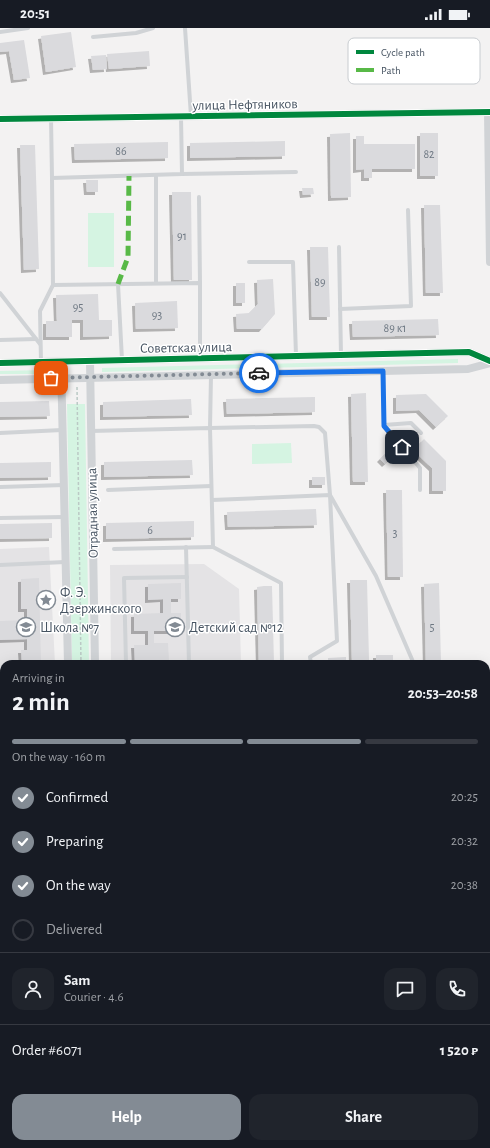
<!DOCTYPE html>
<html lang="en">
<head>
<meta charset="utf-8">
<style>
	:root { --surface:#171b24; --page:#20242c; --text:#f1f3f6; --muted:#9ea1a6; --line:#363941; --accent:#838b94 }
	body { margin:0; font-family:"Alegreya Sans",sans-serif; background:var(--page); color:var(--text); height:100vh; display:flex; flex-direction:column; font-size:15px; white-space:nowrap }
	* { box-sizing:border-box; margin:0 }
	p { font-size:13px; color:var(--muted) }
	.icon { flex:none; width:22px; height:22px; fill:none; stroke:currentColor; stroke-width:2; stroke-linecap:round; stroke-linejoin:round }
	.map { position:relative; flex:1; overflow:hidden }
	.side { position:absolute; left:0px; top:632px; width:490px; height:488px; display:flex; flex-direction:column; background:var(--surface); border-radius:12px 12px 0 0; box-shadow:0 4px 16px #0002 }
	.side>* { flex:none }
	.pin { position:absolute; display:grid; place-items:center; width:34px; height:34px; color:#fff; margin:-17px; border-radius:8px; box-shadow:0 2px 6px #0006 }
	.courier { position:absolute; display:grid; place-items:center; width:40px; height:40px; margin:-20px; border:3px solid #1a73e8; border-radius:50%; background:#fff; color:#222; box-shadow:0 1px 5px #0007 }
	.head em { font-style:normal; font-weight:700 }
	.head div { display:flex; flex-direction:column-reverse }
	.head { display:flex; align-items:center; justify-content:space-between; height:68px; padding:0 12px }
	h1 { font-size:26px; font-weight:700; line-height:30px }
	.bar { display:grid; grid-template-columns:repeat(4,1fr); gap:6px 4px; align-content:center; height:48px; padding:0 12px }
	.bar i { height:5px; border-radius:3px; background:var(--line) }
	.bar .on { background:var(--accent) }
	.bar p { grid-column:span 4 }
	.line { display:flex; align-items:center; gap:10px; padding:0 12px; border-top:1px solid var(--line) }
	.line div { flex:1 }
	.round { display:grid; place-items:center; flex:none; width:42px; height:42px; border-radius:12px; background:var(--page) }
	ol { padding:0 12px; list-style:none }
	li { display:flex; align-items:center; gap:12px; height:44px }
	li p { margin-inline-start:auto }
	li .icon { padding:4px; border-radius:50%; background:var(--accent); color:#fff; stroke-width:4 }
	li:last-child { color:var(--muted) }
	li i { width:22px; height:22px; border:2px solid var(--line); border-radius:50% }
	.action { display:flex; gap:8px; margin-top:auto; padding:8px 12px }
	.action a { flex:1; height:46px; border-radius:12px; background:var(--accent); color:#fff; font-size:16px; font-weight:700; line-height:46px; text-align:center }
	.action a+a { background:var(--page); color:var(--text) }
	.status { display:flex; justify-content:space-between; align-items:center; height:28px; padding:0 20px; background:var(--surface); direction:ltr }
	.status svg { height:11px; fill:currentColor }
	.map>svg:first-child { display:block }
</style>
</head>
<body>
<div class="status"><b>20:51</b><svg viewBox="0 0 49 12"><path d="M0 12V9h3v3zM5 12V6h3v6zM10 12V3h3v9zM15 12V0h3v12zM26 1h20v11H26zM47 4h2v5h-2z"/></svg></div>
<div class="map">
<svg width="490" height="1120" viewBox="0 0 490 1120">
	<defs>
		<filter id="shadow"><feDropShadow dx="-3" dy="3" stdDeviation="0" flood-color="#0004"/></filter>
	</defs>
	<rect width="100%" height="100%" fill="#f3f2f2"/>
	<g fill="#e4e3e5">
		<polygon points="49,519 55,636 4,636 4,681 0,681 0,521"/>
		<polygon points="204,536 239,561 241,636 111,636 110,537"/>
		<rect x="0" y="773" width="4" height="187"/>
	</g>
	<g fill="#d5f4e2">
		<rect x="88" y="185" width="26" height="54"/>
		<polygon points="458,331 458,335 102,344 102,340"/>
		<polygon points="46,342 46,346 0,346 0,343"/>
		<polygon points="67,376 85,376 89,636 72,636"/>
		<polygon points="291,415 292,435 252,436 252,416"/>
		<rect x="109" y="1116" width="17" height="4"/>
		<rect x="319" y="1116" width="154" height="4"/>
	</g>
	<g fill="#dadadd" filter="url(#shadow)">
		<polygon points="71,4 76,39 46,44 41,8"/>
		<polygon points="24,12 30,50 14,52 9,23 0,24 0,15"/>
		<polygon points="149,23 150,38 109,41 107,26"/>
		<polygon points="106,27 107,41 93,42 91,28"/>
		<polygon points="350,105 351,169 331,170 330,106"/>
		<rect x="420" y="105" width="18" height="43"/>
		<polygon points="356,108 364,108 364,116 415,116 415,141 372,141 372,150 364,150 364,141 356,142"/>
		<polygon points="285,113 285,128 190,130 190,115"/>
		<polygon points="168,114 168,130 75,132 74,116"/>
		<polygon points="20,117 35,117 39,241 24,242"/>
		<polygon points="86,152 98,152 98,164 87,164"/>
		<polygon points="302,160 313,160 314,166 303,167"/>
		<polygon points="172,164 191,164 192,252 174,252"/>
		<polygon points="424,177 440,177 443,265 426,265"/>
		<polygon points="310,219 328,219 330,289 312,289"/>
		<polygon points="273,251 275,286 262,301 237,301 236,286 249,285 258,276 257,252"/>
		<rect x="236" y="255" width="9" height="20"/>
		<polygon points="98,266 99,292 112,292 112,308 83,309 83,292 72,292 72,309 46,309 46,293 57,293 56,267"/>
		<polygon points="177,273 178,300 136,301 135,275"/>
		<polygon points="438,291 439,307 353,309 352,293"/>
		<polygon points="366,365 368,454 353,454 351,366"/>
		<polygon points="426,366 448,388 436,399 419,382 396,383 396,367"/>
		<polygon points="315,369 315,384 227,386 226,371"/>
		<polygon points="191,371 192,387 103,389 103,374"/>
		<polygon points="49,373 50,388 0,389 0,374"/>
		<polygon points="424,411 446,433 446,463 432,463 432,440 413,422"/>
		<polygon points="389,422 395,427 385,436 380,431"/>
		<polygon points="192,432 193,447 104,449 104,434"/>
		<polygon points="51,434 51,449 0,450 0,435"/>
		<rect x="312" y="449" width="13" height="8"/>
		<polygon points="386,462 402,462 403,549 388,549"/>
		<polygon points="316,481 317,497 228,499 227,484"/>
		<polygon points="194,493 194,509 106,511 106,495"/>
		<polygon points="52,495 52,510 0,511 0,496"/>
		<polygon points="39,550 41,636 22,636 21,622 27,622 27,611 0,612 0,593 27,592 27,581 21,581 21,551"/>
		<polygon points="350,552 367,552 369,632 376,632 376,627 393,627 393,636 328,636 328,630 346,629 346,633 352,633"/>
		<polygon points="181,555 181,571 171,571 171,585 181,585 181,603 154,603 154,615 168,615 169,633 135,634 134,617 148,617 148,603 134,603 134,586 163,585 163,571 148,572 148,556"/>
		<polygon points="439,555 441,636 426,636 424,556"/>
		<polygon points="264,558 272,558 274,636 259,636 257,559"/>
		<rect x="0" y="708" width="4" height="15"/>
		<rect x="0" y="773" width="4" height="20"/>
		<rect x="0" y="811" width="4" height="30"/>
		<rect x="0" y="923" width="4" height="21"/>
		<rect x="237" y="1116" width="12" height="4"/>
	</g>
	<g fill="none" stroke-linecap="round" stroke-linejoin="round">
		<polyline stroke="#bbc9c5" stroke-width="1.5" stroke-dasharray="3 2" stroke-linecap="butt" points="77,359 81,636"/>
		<g stroke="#d0d3d6" stroke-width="4">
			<polyline points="185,0 191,88"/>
			<polyline points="0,4 28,0"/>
			<polyline points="93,9 136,5 153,0"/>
			<polyline points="51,90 52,150"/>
			<polyline points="182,146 296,144"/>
			<polyline points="156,147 156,255"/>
			<polyline points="199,169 200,255"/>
			<polyline points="339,219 341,327"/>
			<polyline points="249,234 293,234 296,328"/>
			<polyline points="118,256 122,332"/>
			<polyline points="53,257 200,255 200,330"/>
			<polyline points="0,265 40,316"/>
			<polyline points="340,281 411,278 408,182"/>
			<polyline points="0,312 36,311"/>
			<polyline points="41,334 40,283 53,257 52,150 182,146 181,89"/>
			<polyline points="383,343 384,397 420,440 420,462"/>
			<polyline points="211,347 210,400 314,398 319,399 325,405 330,467 376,548 414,636"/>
			<polyline points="384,397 411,395 421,405"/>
			<polyline points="91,403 210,400 213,519 281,555 282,636"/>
			<polyline points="0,405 62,402"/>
			<polyline points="0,459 64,457"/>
			<polyline points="108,462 211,458"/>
			<polyline points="212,472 330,467 337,613 310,629 311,636"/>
			<polyline points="0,490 64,489"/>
			<polyline points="186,519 189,636"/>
			<polyline points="114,521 213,519"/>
			<polyline points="0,537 65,534"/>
			<polyline points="126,636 124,550 187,549"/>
			<polyline points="486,656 490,656"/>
			<polyline points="0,665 4,664"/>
			<polyline points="0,686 4,686"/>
			<polyline points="486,694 490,694"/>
			<polyline points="0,737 4,737"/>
			<polyline points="0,766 4,766"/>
			<polyline points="0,803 4,803"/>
			<polyline points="0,898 4,898"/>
			<polyline points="219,1116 219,1120"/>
		</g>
		<g stroke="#d0d3d6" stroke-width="8">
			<polyline points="488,84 490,234"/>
			<polyline points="0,91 490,84"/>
			<polyline points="90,333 95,636"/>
			<polyline points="61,334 68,636"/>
			<polyline points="0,335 469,324 490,333"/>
			<polyline points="0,352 468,341 490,335"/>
			<polyline points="486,987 490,987"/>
			<polyline points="0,996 4,996"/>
			<polyline points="90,1116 90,1120"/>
		</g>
		<polyline stroke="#58b947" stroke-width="5" stroke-dasharray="10 5" stroke-linecap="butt" points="118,256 128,229 129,148"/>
		<g stroke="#fff" stroke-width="8">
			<g id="cycleway">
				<polyline points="0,91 490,84"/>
				<polyline points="0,335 469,324 490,333"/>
			</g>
		</g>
		<use href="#cycleway" stroke="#00873e" stroke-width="6"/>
	</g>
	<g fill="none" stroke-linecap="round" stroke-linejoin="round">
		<polyline stroke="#838b94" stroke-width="4" stroke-dasharray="0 7.2" points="51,350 259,345"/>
		<polyline stroke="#1a73e8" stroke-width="5" points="259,345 383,343 384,398 402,419"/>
	</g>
	<defs>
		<g id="sight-ring" transform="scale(1)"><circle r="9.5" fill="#fff" stroke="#838b94" stroke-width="1.5"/><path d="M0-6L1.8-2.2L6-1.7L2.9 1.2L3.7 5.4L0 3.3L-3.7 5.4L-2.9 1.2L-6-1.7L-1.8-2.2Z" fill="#838b94"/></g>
		<g id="school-ring" transform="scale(1)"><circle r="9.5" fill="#fff" stroke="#838b94" stroke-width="1.5"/><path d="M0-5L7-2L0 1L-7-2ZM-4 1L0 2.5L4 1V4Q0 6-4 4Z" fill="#838b94"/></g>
	</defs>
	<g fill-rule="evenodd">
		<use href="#sight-ring" x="46" y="572"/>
		<use href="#school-ring" x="26" y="599"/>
		<use href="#school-ring" x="175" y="599"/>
	</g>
	<g text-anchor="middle" stroke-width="3" stroke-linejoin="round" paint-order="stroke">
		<g font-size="12" fill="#6d7782">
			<text x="121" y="127">86</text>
			<text x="429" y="130">82</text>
			<text x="182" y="212">91</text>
			<text x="320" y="258">89</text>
			<text x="78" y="283">95</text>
			<text x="157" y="291">93</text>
			<text x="395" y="304">89 к1</text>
			<text x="150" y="506">6</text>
			<text x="395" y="509">3</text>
			<text x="432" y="603">5</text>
		</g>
		<g font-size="14" fill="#475462" stroke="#fff">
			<text transform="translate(245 76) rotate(-1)" y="5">улица Нефтяников</text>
			<text transform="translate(186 319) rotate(-1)" y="5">Советская улица</text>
			<text transform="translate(92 485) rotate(-91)" y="5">Отрадная улица</text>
		</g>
		<g font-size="14" fill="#475462" stroke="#fff" text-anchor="start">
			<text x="60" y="569">Ф. Э.<tspan x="60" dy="16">Дзержинского</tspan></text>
			<text x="40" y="604">Школа №7</text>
			<text x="189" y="604">Детский сад №12</text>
		</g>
	</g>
	<rect x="348" y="10" width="132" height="46" rx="6" fill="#fff" stroke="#c8ccd0" stroke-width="1"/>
	<rect x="356" y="22" width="18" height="4" fill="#00873e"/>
	<rect x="356" y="40" width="18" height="4" fill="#58b947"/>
	<g font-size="11" fill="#475462">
		<text x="381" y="28">Cycle path</text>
		<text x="381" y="46">Path</text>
	</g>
</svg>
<div class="pin" style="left:51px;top:350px;background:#ea580c"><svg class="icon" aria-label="bag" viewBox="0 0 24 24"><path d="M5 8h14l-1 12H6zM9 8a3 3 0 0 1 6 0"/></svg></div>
<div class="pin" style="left:402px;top:419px;background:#1f2937"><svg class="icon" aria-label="home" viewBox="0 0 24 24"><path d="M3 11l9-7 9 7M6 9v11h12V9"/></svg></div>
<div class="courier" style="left:259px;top:345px"><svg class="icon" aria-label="car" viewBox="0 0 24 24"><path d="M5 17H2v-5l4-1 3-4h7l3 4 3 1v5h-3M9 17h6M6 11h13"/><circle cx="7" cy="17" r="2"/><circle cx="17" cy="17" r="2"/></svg></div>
<section class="side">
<div class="head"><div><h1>2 min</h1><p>Arriving in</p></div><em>20:53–20:58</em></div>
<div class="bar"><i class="on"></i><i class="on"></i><i class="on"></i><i></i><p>On the way · 160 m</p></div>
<ol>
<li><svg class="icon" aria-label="check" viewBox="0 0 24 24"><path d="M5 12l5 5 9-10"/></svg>Confirmed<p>20:25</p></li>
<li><svg class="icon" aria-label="check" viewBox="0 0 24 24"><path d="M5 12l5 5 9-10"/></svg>Preparing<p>20:32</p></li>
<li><svg class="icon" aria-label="check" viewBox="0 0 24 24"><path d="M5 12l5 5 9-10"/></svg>On the way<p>20:38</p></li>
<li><i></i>Delivered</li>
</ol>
<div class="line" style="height:72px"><a class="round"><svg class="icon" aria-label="person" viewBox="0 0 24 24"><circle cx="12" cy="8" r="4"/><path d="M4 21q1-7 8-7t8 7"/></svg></a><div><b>Sam</b><p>Courier · 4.6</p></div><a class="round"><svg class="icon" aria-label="chat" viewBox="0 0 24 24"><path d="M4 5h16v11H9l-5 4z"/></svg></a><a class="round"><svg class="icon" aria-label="phone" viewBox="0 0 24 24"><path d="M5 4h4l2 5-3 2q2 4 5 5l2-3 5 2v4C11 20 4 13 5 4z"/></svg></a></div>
<div class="line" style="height:52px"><div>Order #6071</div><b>1 520 ₽</b></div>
<div class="action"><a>Help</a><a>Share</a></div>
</section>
</div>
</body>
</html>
